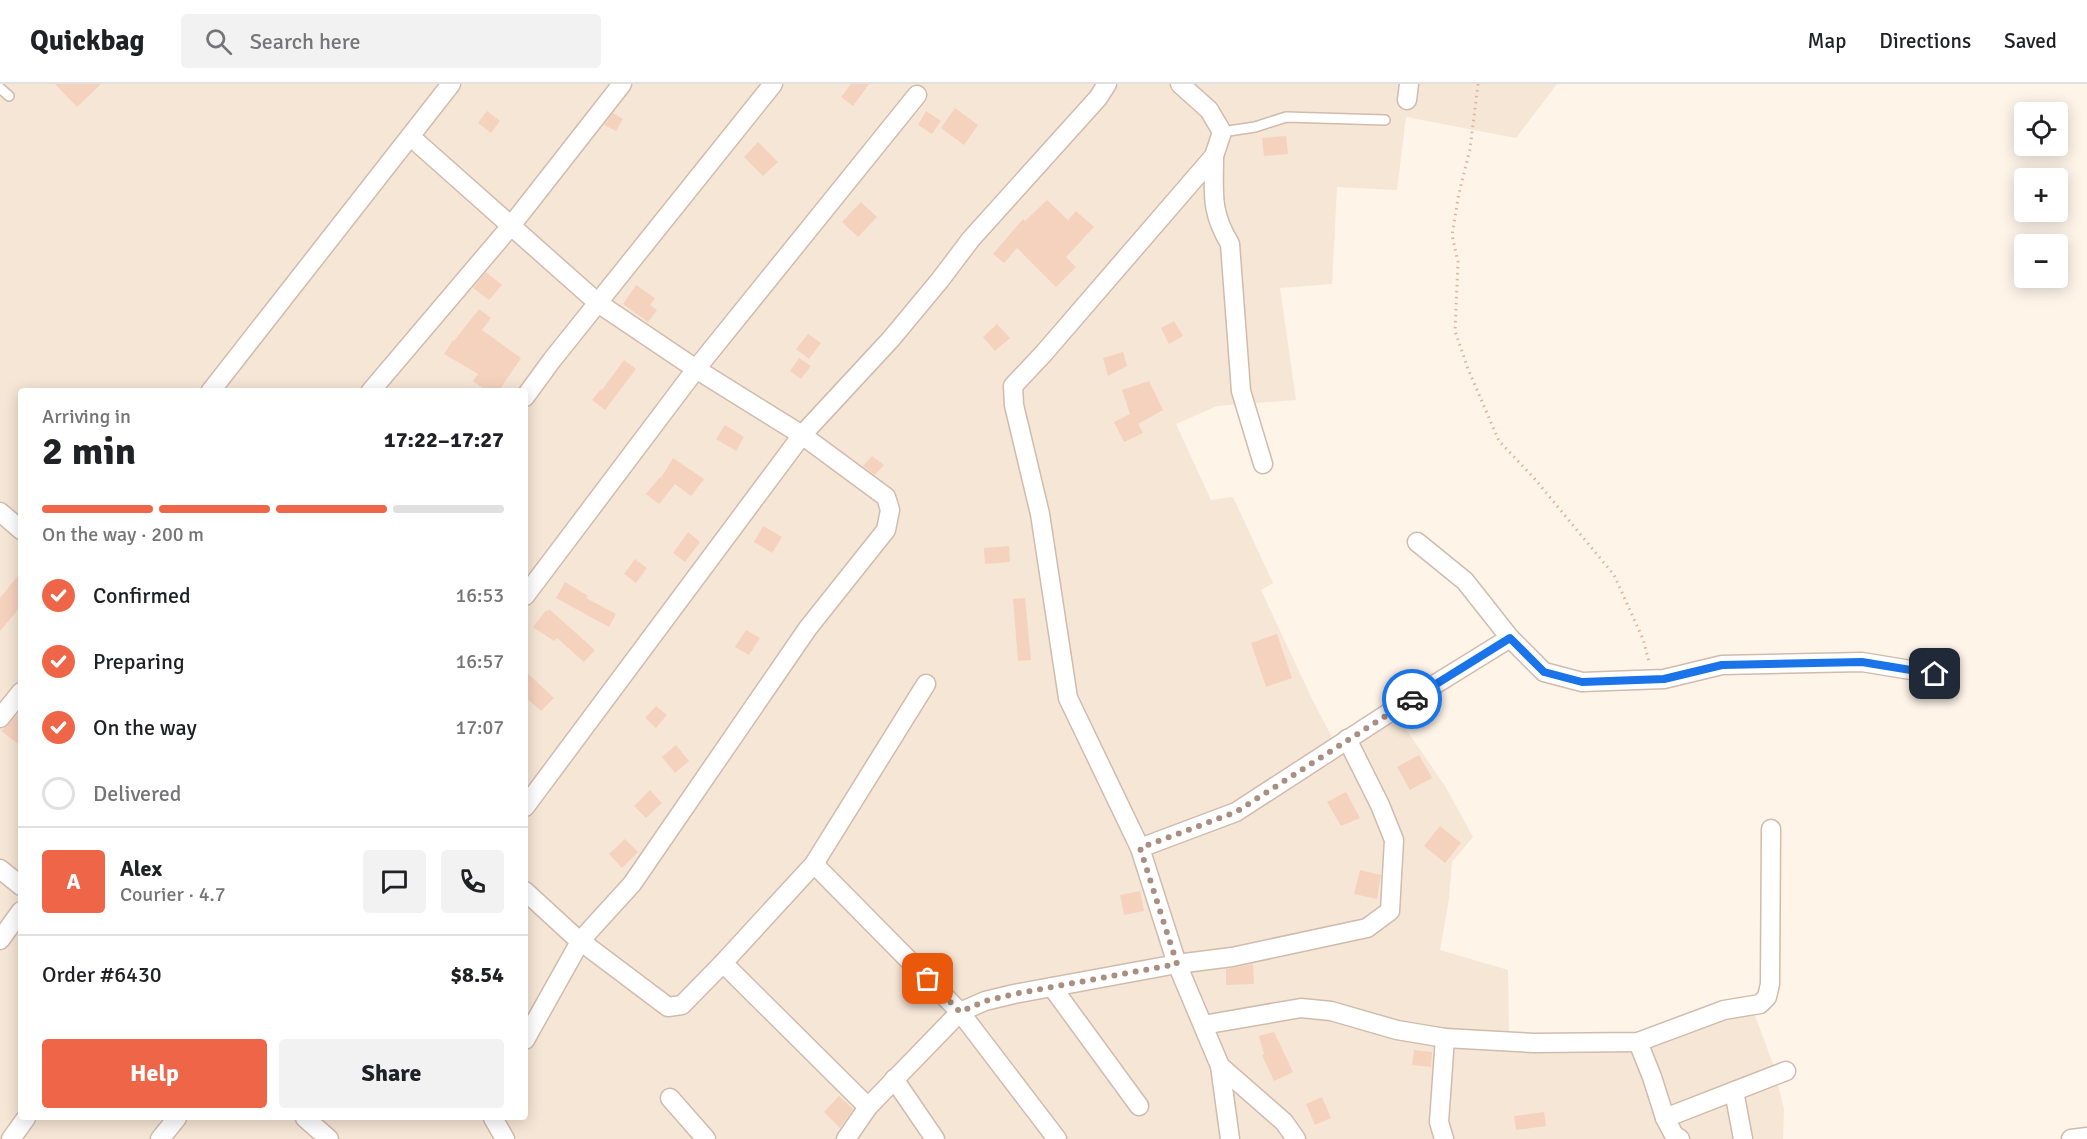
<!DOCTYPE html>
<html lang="en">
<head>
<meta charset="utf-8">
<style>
	:root { --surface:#fff; --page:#f2f2f2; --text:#202124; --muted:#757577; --line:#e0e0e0; --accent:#ee6647 }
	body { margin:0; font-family:Signika,sans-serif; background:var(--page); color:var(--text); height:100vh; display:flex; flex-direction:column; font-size:22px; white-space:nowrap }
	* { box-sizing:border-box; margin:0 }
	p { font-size:20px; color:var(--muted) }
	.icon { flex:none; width:33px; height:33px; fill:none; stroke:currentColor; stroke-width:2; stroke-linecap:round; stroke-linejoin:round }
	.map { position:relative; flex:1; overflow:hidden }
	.side { position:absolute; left:18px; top:304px; width:510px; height:732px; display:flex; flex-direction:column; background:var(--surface); border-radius:6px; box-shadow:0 3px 15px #0003 }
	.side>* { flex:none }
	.controls { position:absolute; left:2014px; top:18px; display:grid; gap:12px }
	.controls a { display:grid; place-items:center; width:54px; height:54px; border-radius:6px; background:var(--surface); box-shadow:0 3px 15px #0003; font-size:30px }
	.pin { position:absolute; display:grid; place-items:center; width:51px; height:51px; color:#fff; margin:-26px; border-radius:12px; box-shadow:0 3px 9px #0006 }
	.courier { position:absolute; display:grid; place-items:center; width:60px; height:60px; margin:-30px; border:4px solid #1a73e8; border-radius:50%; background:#fff; color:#222; box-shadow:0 2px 8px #0007 }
	.headline em { font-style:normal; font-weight:800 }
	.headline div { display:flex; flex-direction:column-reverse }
	.headline { display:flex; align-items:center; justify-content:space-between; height:102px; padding:0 24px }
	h1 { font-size:39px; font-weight:800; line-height:45px }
	.bar { display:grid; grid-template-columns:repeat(4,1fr); gap:9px 6px; align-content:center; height:72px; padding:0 24px }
	.bar i { height:8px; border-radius:4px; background:var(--line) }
	.bar .active { background:var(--accent) }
	.bar p { grid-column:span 4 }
	.line { display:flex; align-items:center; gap:15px; padding:0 24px; border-top:2px solid var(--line) }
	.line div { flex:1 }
	.round { display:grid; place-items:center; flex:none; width:63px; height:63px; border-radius:6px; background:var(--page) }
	ol { padding:0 24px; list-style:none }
	li { display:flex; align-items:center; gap:18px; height:66px }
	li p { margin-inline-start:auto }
	li .icon { padding:6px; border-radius:50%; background:var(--accent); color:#fff; stroke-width:4 }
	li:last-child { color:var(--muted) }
	li i { width:33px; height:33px; border:3px solid var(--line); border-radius:50% }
	.action { display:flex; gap:12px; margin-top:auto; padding:12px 24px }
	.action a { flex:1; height:69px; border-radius:6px; background:var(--accent); color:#fff; font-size:24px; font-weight:800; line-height:69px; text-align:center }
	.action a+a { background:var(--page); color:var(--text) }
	header { display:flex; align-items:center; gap:36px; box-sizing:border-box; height:84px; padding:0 30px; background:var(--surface); border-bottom:2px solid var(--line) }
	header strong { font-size:28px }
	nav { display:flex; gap:33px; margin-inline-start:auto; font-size:21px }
	.search { width:420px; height:54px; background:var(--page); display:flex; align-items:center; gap:15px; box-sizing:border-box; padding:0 21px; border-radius:6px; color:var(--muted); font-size:22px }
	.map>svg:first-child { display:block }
</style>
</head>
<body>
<header>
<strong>Quickbag</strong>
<div class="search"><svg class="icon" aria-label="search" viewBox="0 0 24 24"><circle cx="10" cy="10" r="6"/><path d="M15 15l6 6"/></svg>Search here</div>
<nav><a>Map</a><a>Directions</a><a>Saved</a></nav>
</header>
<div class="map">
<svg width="2087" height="1055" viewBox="0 0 2087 1055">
	<rect width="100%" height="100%" fill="#fef4e8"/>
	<path fill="#f6e6d6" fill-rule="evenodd" d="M0,0H1557L1516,54L1406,33L1397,106L1337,103L1332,200L1280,204L1296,316L1217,322L1176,340L1211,416L1233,413L1273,499L1261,506L1314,619L1332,653L1350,647L1388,619L1445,702L1473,753L1452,778L1449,815L1440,866L1508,886L1509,949L1623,953L1720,916L1749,915L1773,980L1784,1025L1783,1055H0ZM21,308H525V1034H21Z"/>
	<g fill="#f5d2be">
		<polygon points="55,0 101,0 77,23"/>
		<polygon points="851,0 869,0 853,22 841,13"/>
		<polygon points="955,24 978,41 964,61 941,44"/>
		<polygon points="487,27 500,37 491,49 478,39"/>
		<polygon points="926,27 941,37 932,50 918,41"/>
		<polygon points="613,29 623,35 616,47 604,41"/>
		<polygon points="1286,52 1288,70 1264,72 1262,54"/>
		<polygon points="758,58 778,78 763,92 744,73"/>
		<polygon points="1047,116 1068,136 1076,127 1094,143 1066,173 1076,183 1056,203 1017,164 1004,179 993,170 1023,135 1025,137"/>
		<polygon points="861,118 877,133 858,153 842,138"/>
		<polygon points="486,188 502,201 489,216 473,204"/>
		<polygon points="636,201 655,214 650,221 657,226 648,238 623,220"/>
		<polygon points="479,225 491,234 482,246 521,274 498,308 488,308 473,297 478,290 444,270 453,256 454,257"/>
		<polygon points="1174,237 1183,252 1169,260 1161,244"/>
		<polygon points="997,240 1010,254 995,267 983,253"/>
		<polygon points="808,250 821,259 809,275 796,265"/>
		<polygon points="1123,268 1127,282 1108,292 1103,274"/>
		<polygon points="799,274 811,282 801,295 790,287"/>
		<polygon points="624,276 636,285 605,326 592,316 601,305 602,306"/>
		<polygon points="1149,297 1163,326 1138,340 1143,349 1124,358 1114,338 1130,330 1122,306"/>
		<polygon points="725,341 744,353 736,367 716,355"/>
		<polygon points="872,372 884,381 875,391 863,382"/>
		<polygon points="673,374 704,395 691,412 675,400 659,420 646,410 660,393 661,394"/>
		<polygon points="763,442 782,453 772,469 754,458"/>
		<polygon points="688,448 700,458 685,478 673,469"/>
		<polygon points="1009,462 1010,478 985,480 984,464"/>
		<polygon points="635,475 647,484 636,499 624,490"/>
		<polygon points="21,488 21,522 0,547 0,514"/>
		<polygon points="565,498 588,512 586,514 616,530 609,543 556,514"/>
		<polygon points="1025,514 1031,576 1018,577 1013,515"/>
		<polygon points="549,525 595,566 584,578 557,554 554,557 533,543 546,526 548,527"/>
		<polygon points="746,546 760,554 749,571 735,563"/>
		<polygon points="1277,550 1292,594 1266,603 1251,559"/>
		<polygon points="525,587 554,614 541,627 525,613"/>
		<polygon points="656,622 667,631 656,644 645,634"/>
		<polygon points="21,626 21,662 1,647"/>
		<polygon points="676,661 689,677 675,689 662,673"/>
		<polygon points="1419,671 1432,694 1410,706 1397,683"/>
		<polygon points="650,706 662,719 646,734 634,722"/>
		<polygon points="1346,708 1360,734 1341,742 1327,718"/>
		<polygon points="1440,742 1461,759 1445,779 1424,762"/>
		<polygon points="625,755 638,768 622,784 609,770"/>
		<polygon points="1360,786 1381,791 1377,815 1354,810"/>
		<polygon points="1140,807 1144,827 1124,831 1120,811"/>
		<polygon points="1253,880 1254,900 1226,901 1226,885"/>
		<polygon points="1274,948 1293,988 1274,997 1262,971 1264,970 1259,952"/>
		<polygon points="1414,966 1432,968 1431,983 1412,981"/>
		<polygon points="839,1012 853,1025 840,1044 824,1028"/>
		<polygon points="1322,1013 1331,1034 1315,1041 1306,1020"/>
		<polygon points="1544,1028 1546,1042 1516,1046 1514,1032"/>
	</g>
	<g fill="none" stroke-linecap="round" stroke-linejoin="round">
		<g stroke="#d1bbac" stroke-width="12">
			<g id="service">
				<polyline points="0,4 9,12"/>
				<polyline points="1222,48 1255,43 1286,33 1385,36"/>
			</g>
		</g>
		<g stroke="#d1bbac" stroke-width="21">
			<g id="minor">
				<polyline points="1180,0 1209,26 1222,48 1214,72 1044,269 1013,302 1014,321 1040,430 1068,614 1140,764 1177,880 1220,982 1230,1055"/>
				<polyline points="1407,16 1409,0"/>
				<polyline points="411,53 598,219 696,285 802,351 886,413 890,426 886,446 808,544 632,800 581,856 525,956"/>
				<path d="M1214,72C1214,109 1210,127 1230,160L1241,307L1263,380"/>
				<polyline points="210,308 451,0"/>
				<polyline points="370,308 510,143 622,0"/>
				<polyline points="525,313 552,276 773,0"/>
				<polyline points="0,428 21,446"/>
				<polyline points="1417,458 1465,497 1510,554 1544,588 1582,598 1664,595 1722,581 1862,578 1935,590"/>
				<polyline points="525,512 696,285 917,11"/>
				<polyline points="0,634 21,608"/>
				<polyline points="525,723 802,351 891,255 940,196 971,155 1098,14 1107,0"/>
				<polyline points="1140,764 1236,728 1387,630 1510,554"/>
				<polyline points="814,780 960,928 1057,1055"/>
				<polyline points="0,785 21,802"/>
				<polyline points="525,807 575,853 668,923 682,921 723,879 814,780 926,600"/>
				<polyline points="0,856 21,827"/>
				<polyline points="723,879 868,1023 960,928 985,917 1014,910 1177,880 1232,873 1367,844 1390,827 1394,756 1380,721 1347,655"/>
				<polyline points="1052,903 1139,1022"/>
				<polyline points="1203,941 1301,924 1331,927 1397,946 1445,954 1534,959 1638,958 1724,926 1760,920 1767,913 1770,900 1771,745"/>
				<polyline points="1638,958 1652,993 1665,1034 1674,1051 1680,1055"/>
				<polyline points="1220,982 1284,1038 1296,1055"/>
				<polyline points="894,995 935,1055"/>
				<polyline points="1734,1007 1743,1055"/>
				<polyline points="670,1014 706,1055"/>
				<polyline points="305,1034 329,1055"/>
				<polyline points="493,1034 505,1055"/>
				<polyline points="1665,1034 1786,987"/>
				<polyline points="11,1055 26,1034"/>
				<polyline points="160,1055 177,1034"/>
				<polyline points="846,1055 868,1023"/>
				<polyline points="1444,1055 1439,1038 1445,954"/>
				<polyline points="2071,1055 2087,1053"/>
			</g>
		</g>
		<polyline stroke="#dbb5a0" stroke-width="3" stroke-dasharray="1.5 4.5" stroke-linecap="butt" points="1478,0 1470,65 1459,109 1452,151 1458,178 1455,247 1468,285 1499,357 1534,394 1614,491 1643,555 1649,578"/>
		<use href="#service" stroke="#fff" stroke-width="9"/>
		<use href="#minor" stroke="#fff" stroke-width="18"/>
	</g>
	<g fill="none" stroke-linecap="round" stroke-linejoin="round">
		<polyline stroke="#a88f81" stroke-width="6" stroke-dasharray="0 10.8" points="928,895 960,928 985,917 1014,910 1177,880 1140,764 1236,728 1412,615"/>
		<polyline stroke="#1a73e8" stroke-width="8" points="1412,615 1510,554 1544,588 1582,598 1664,595 1722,581 1862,578 1935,590"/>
	</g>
</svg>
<div class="controls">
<a><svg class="icon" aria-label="locate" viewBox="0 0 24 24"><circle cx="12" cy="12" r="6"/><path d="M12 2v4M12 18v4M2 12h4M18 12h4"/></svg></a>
<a>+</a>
<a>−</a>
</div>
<div class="pin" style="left:928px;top:895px;background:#ea580c"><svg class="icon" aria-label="bag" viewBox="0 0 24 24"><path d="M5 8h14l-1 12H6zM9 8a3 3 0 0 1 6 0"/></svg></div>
<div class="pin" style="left:1935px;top:590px;background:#1f2937"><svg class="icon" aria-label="home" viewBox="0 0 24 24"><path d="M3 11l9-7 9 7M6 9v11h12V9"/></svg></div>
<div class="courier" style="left:1412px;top:615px"><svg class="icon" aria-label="car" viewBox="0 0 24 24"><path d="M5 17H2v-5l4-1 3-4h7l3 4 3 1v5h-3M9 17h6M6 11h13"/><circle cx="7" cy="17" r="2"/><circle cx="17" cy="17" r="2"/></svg></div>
<section class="side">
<div class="headline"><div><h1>2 min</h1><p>Arriving in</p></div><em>17:22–17:27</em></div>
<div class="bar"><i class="active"></i><i class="active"></i><i class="active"></i><i></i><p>On the way · 200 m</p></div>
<ol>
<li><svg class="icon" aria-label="check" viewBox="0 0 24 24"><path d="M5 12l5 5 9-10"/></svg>Confirmed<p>16:53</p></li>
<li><svg class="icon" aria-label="check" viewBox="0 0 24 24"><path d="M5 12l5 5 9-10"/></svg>Preparing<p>16:57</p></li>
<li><svg class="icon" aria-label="check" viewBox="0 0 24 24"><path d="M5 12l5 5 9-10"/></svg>On the way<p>17:07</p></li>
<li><i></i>Delivered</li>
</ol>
<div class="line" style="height:108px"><b class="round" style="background:var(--accent);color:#fff">A</b><div><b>Alex</b><p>Courier · 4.7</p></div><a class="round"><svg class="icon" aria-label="chat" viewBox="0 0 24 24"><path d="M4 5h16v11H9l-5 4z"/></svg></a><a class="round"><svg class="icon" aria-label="phone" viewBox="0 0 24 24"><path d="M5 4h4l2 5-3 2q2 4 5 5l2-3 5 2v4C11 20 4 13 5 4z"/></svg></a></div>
<div class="line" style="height:78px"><div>Order #6430</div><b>$8.54</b></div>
<div class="action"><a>Help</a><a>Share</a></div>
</section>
</div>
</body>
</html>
